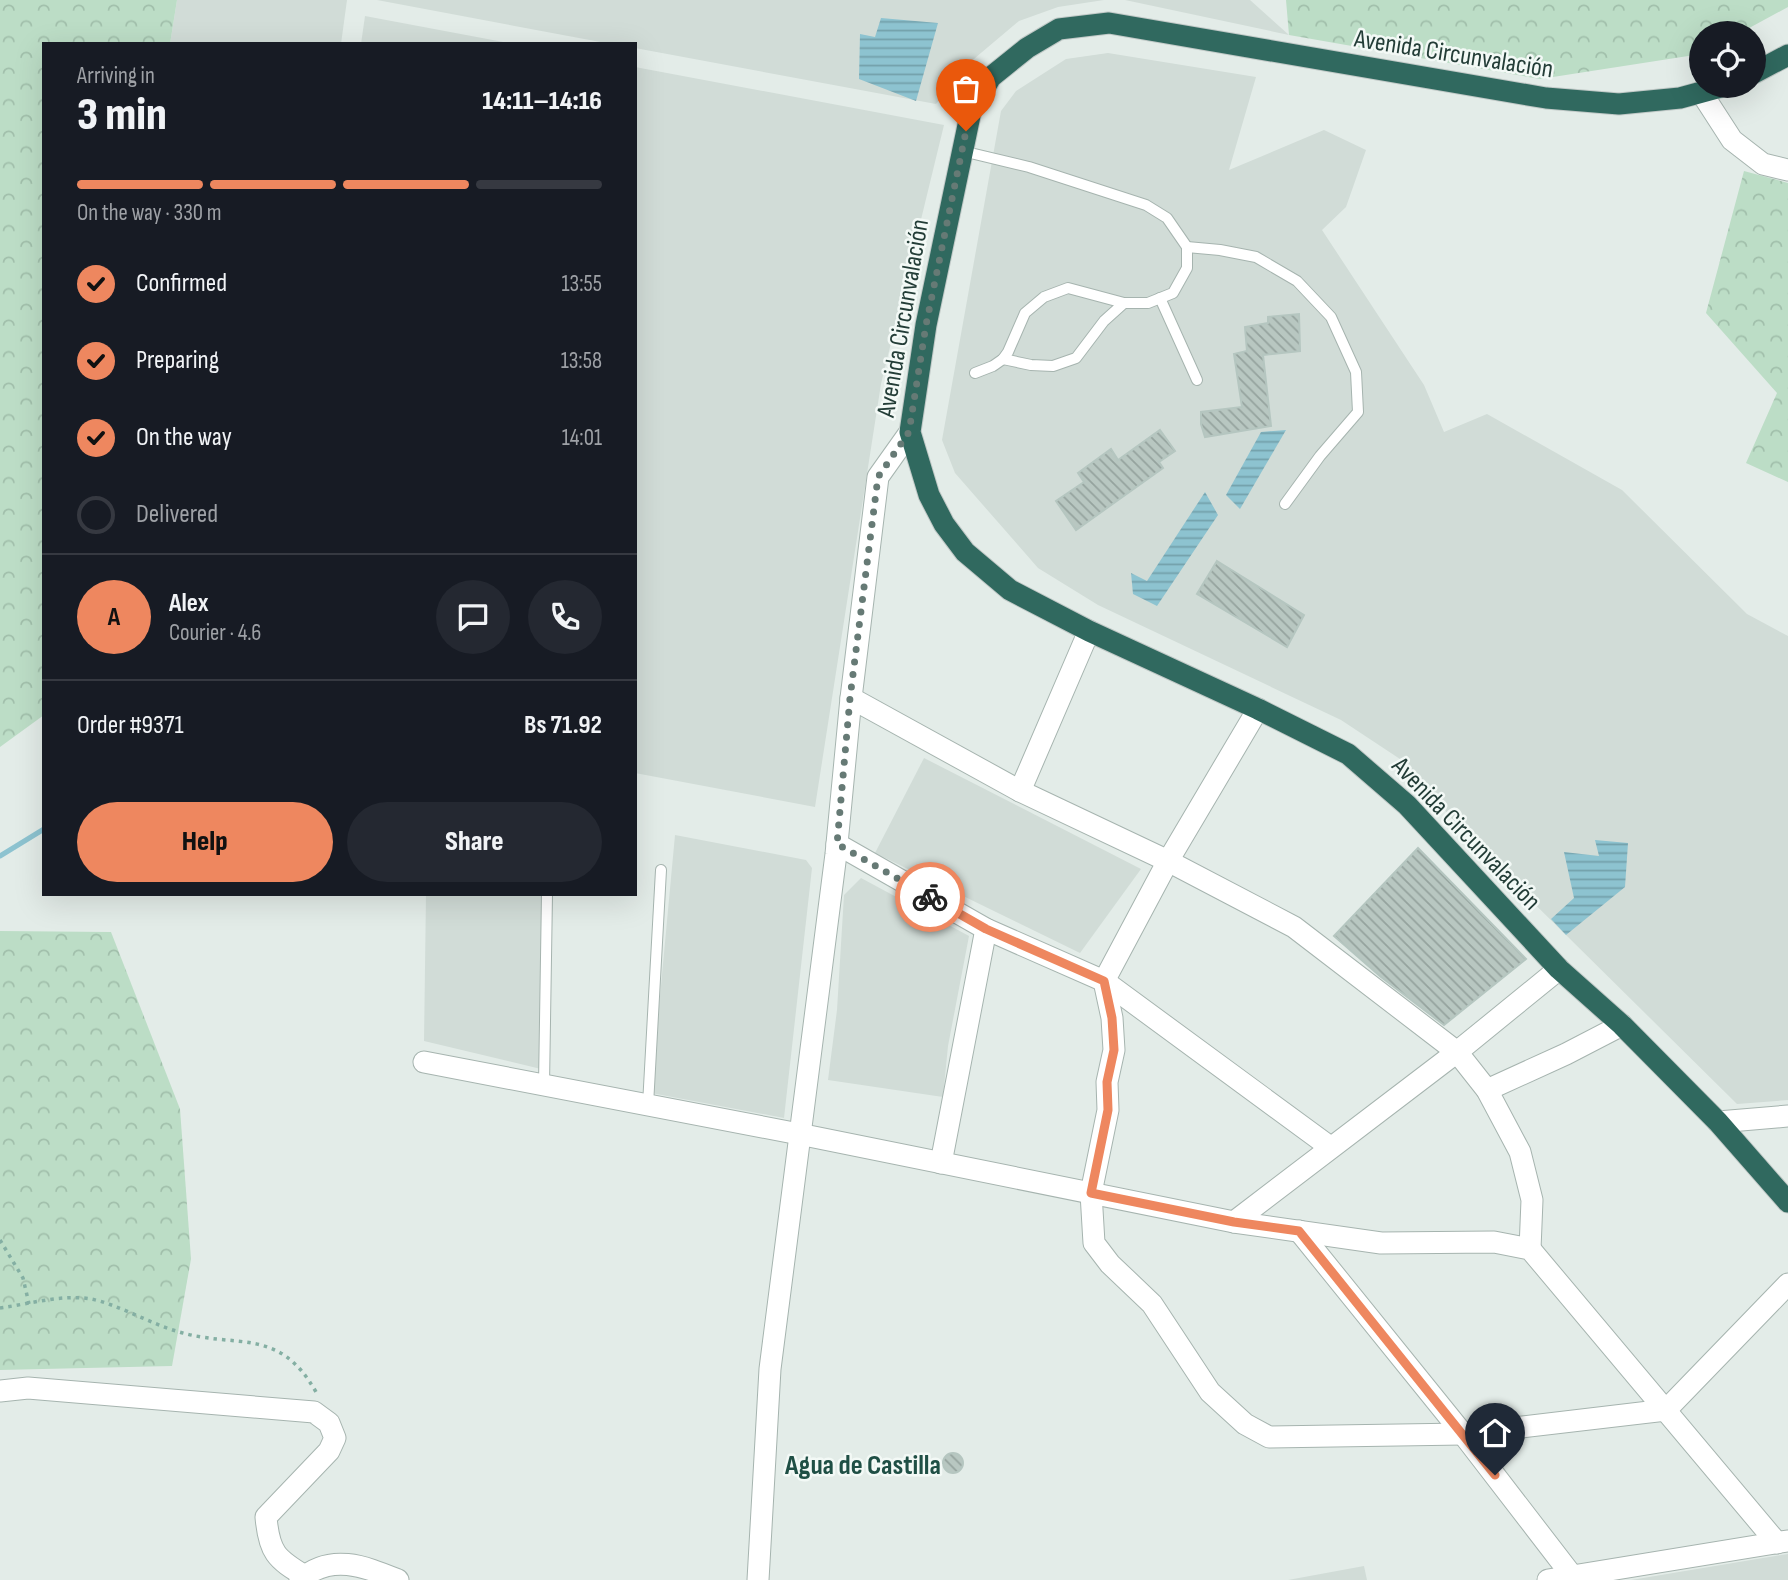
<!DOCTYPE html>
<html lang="en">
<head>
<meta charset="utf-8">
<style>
	:root { --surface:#171b24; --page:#242831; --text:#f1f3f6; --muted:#9ea1a6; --line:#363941; --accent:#ee875f }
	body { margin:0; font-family:"Sofia Sans Condensed",sans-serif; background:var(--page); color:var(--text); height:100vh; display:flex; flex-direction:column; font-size:26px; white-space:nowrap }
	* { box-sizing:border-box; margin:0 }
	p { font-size:23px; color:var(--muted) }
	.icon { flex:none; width:38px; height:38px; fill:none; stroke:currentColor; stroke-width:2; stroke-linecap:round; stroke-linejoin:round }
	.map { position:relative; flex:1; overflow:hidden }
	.details { position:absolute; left:42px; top:42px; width:595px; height:854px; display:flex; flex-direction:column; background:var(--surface); border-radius:0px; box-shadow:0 7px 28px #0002 }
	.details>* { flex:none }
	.controls { position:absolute; left:1689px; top:21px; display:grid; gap:14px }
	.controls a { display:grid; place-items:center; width:77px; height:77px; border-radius:50%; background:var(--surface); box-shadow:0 7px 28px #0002; font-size:35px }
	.pin { position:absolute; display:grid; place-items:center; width:60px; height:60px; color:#fff; margin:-72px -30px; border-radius:50% 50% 50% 0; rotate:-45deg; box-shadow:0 0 7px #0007 }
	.pin .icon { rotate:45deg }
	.courier { position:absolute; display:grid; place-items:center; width:70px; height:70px; margin:-35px; border:5px solid #ee875f; border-radius:50%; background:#fff; color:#222; box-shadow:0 2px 9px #0007 }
	.headline em { font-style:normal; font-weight:800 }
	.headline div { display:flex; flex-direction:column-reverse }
	.headline { display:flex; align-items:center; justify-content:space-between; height:119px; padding:0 35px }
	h1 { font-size:46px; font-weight:800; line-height:52px }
	.bar { display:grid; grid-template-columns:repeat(4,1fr); gap:10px 7px; align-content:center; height:84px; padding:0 35px }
	.bar i { height:9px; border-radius:5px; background:var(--line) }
	.bar .active { background:var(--accent) }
	.bar p { grid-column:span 4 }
	.line { display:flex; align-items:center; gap:18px; padding:0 35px; border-top:2px solid var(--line) }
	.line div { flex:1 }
	.round { display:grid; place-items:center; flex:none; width:74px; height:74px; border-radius:37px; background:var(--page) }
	ol { padding:0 35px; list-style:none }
	li { display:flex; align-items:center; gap:21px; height:77px }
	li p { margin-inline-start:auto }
	li .icon { padding:7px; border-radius:50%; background:var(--accent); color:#111; stroke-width:4 }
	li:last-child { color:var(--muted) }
	li i { width:38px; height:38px; border:4px solid var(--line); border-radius:50% }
	.action { display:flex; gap:14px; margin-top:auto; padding:14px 35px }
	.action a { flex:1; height:80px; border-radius:42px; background:var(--accent); color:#111; font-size:28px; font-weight:800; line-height:80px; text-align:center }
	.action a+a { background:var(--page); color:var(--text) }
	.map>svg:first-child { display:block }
</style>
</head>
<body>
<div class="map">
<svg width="1788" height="1580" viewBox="0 0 1788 1580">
	<defs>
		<pattern id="forest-crowns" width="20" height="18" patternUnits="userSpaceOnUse" patternTransform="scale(1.75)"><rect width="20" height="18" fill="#bcddc6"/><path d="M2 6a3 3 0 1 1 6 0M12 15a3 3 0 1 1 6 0" fill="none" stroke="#a1bfab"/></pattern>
		<pattern id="water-rules" width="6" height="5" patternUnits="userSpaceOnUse" patternTransform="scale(1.75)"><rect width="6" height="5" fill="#8dc3d0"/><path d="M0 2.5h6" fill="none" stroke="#73a0aa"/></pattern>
		<pattern id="building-back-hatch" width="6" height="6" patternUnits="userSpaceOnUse" patternTransform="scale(1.75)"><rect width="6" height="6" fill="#b8c7c1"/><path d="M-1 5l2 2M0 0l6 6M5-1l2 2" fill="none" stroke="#95a39e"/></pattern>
	</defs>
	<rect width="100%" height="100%" fill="#e3ece8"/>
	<g fill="#d1dcd7">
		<polygon points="177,0 347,0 341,44 170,44"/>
		<polygon points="377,0 1104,0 1058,7 1019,21 975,58 936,104 635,48 635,44 611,44"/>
		<polygon points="1125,0 1250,0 1289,35"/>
		<polygon points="365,16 514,44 361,44"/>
		<polygon points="1108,53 1256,77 1229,170 1324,130 1366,150 1346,207 1322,230 1424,385 1444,432 1487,414 1622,490 1747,614 1788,636 1788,1100 1737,1104 1478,848 1400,759 1341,720 1098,605 1038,568 955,473 942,440 1001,111 1016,91 1066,59"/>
		<polygon points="635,67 944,125 881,384 815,807 635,773"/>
		<polygon points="924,758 1141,869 1080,953 875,853"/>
		<polygon points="675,835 806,860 812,868 784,1118 651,1093"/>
		<polygon points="861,878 969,936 948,1046 943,1097 828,1080 837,1010 844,895"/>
		<polygon points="426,894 544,894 541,1069 424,1041"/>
		<polygon points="1788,1554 1788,1580 1631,1580 1763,1558"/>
		<polygon points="1364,1566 1367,1580 1288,1580"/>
	</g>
	<g fill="url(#forest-crowns)">
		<polygon points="0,0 177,0 170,44 44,44 44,715 0,747"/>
		<polygon points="1286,0 1788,0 1788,7 1740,33 1701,33 1701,54 1540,79 1289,35"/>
		<polygon points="1744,171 1788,183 1788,482 1746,463 1777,393 1706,313"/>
		<polygon points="0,931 111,932 180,1109 191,1259 172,1366 0,1370"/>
	</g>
	<g fill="url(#water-rules)">
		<polygon points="881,18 938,23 916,101 859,79 860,34 875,37"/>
		<polygon points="1286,430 1240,509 1226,495 1261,432"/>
		<polygon points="1205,492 1218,515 1157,606 1133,594 1131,573 1147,581"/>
		<polygon points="1595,840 1628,843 1625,887 1566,935 1551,919 1574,898 1564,852 1599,856"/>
	</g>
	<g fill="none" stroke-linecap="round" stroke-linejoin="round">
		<polyline stroke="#8dc3d0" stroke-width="5" points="0,856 44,829"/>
	</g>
	<g fill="url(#building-back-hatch)" stroke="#b5c6c0" stroke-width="2">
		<polygon points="1299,314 1300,351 1263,355 1271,426 1205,437 1201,424 1201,412 1242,407 1234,354 1247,351 1245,327 1268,323 1268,317"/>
		<polygon points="1160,430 1175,451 1159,462 1163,468 1076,530 1056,501 1084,482 1078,473 1111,449 1118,460"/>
		<polygon points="1217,561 1304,615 1287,647 1197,594"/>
		<polygon points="1418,848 1526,959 1444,1025 1381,977 1334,936"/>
		<circle cx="953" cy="1463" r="10"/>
	</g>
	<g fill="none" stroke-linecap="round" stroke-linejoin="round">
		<g stroke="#a6b4af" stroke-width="12">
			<g id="lane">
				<polyline points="962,151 1029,167 1146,205 1167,218 1187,247 1187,268 1173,293 1148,303 1124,303 1068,288 1044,297 1025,313 1008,352 1003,359 993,366 975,373"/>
				<polyline points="1187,247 1220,250 1256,257 1297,281 1331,317 1356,372 1358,412 1320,456 1285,504"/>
				<polyline points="1160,298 1197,380"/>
				<polyline points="1003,359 1031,365 1053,366 1076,358 1104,321 1124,303"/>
				<polyline points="544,1085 547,894"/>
				<polyline points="648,1105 661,870"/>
			</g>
		</g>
		<g stroke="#a6b4af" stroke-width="23">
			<g id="street">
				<polyline points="1701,92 1732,140 1763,164 1788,170"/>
				<polyline points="851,698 1020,791 1168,861 1294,927 1457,1052 1487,1090 1520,1152 1532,1200 1530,1249"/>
				<polyline points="1258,709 1168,861 1104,981 1112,1018 1114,1050 1107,1082 1108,1110 1091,1193 1094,1243 1110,1264 1152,1304 1210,1392 1245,1424 1269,1437 1463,1434 1666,1410 1788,1284"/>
				<polyline points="1020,791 1089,631"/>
				<polyline points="837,844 986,929 1104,981 1330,1147"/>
				<polyline points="424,1062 799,1134 1234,1222 1381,1243 1494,1242 1530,1249 1777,1543"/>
				<polyline points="1487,1090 1566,1054 1622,1025"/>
				<polyline points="1718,1122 1788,1116"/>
				<polyline points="941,1163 986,929"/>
				<polyline points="1234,1222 1457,1052 1559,969"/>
				<polyline points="1299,1231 1463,1434 1573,1577"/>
				<path d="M0,1391L28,1388L314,1412L329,1423L335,1438L329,1451L266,1517C269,1552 276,1559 305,1576"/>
				<path d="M300,1580C331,1552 366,1567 398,1580"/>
				<polyline points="758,1580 770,1369 836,854 851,698 878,477 910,432"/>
				<polyline points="1548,1580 1787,1541"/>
			</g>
		</g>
		<g stroke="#c1c9c7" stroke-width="23">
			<g id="highway">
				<polyline points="1754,73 1788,55"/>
				<polyline points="1724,86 1680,98 1619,104 1546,98 1109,23 1059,29 1027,48 991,77 971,111 926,325 910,432 929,495 944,524 965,552 1010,590 1089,631 1258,709 1348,754 1407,805 1559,969 1622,1025 1718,1122 1788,1202"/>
			</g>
		</g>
		<g stroke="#84afa3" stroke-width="3.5" stroke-dasharray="3.5 5" stroke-linecap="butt">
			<polyline points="0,1240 23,1278 29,1304"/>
			<path d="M0,1308C29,1304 62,1294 91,1299C117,1304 149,1323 176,1331C236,1350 278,1325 316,1392"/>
		</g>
		<use href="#lane" stroke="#fff" stroke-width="10"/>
		<use href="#street" stroke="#fff" stroke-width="21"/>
		<use href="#highway" stroke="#30695f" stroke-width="21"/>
	</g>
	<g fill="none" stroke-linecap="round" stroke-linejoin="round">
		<polyline stroke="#667a75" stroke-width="7" stroke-dasharray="0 12.6" points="930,897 837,844 850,698 878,477 909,432 926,325 966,131"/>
		<polyline stroke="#ee875f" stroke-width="9" points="930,897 986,929 1104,981 1112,1018 1114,1050 1107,1082 1108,1110 1091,1193 1234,1222 1299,1231 1495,1475"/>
	</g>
	<g text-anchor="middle" stroke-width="5" stroke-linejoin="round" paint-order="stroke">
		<g font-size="26" fill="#233d37" stroke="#f3f9f6">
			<text transform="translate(1454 53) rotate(9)" y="9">Avenida Circunvalación</text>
			<text transform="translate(902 318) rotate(-80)" y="9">Avenida Circunvalación</text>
			<text transform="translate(1467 833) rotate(46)" y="9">Avenida Circunvalación</text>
		</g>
		<g font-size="28" font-weight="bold" fill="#1f4f45" stroke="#f3f9f6">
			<text x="863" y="1474">Agua de Castilla</text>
		</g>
	</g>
</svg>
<div class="controls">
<a><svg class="icon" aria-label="locate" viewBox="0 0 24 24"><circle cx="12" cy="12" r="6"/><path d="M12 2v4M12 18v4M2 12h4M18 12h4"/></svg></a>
</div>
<div class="pin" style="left:966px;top:131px;background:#ea580c"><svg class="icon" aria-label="bag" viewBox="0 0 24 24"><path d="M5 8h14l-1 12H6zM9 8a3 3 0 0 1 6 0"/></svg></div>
<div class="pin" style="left:1495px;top:1475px;background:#1f2937"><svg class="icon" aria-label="home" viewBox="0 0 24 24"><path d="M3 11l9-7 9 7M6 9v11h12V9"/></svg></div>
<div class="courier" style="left:930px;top:897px"><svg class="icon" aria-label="bike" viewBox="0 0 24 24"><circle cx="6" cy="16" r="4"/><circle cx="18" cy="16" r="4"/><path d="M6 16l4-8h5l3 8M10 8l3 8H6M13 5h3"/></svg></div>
<section class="details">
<div class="headline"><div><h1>3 min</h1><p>Arriving in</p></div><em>14:11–14:16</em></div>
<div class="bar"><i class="active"></i><i class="active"></i><i class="active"></i><i></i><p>On the way · 330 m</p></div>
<ol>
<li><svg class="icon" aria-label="check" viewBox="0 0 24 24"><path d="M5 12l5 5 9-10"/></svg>Confirmed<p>13:55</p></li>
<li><svg class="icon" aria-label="check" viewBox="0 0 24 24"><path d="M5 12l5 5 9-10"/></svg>Preparing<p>13:58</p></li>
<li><svg class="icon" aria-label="check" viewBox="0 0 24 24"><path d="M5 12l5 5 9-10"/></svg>On the way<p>14:01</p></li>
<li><i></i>Delivered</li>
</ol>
<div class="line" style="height:126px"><b class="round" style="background:var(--accent);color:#111">A</b><div><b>Alex</b><p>Courier · 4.6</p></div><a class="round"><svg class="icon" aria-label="chat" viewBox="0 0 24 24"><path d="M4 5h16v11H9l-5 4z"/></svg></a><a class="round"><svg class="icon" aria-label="phone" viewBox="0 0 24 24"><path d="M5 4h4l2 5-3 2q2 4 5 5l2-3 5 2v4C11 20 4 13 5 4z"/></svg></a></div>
<div class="line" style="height:91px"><div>Order #9371</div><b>Bs 71.92</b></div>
<div class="action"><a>Help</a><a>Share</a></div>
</section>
</div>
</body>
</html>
